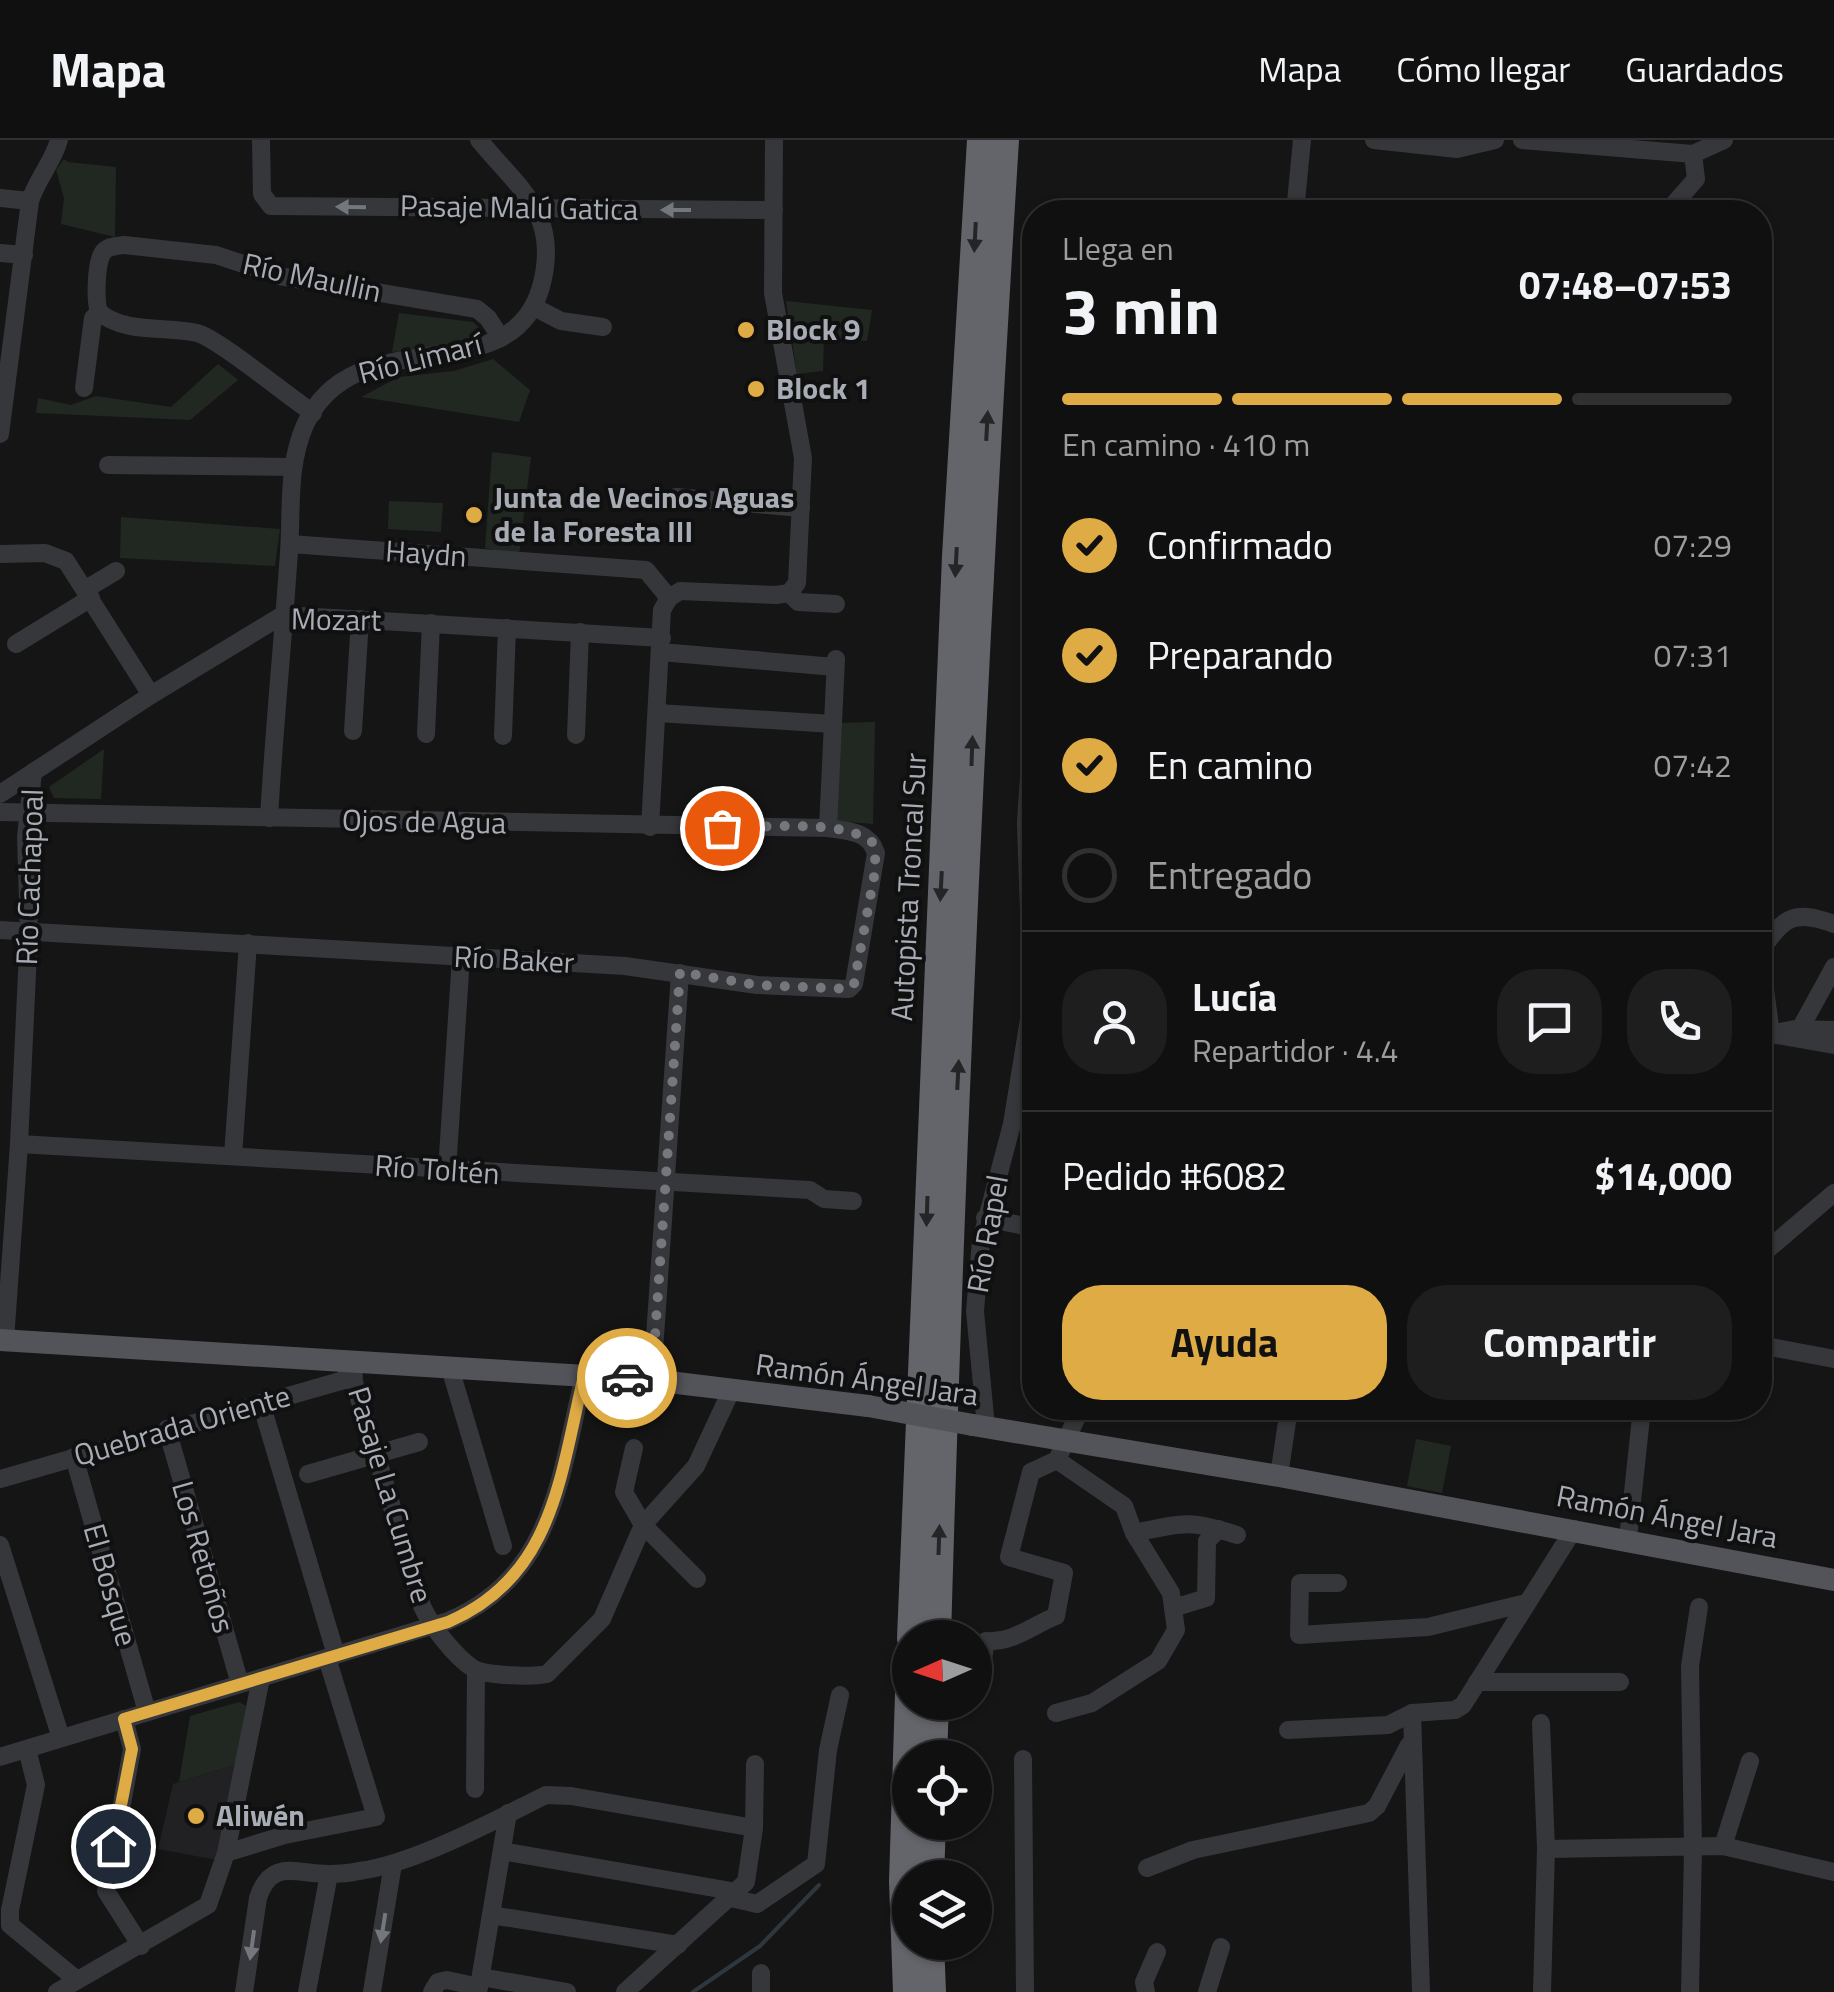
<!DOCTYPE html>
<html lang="es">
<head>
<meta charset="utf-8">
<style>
	:root { --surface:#101010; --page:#1e1e1e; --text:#f1f3f6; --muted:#9c9d9f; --line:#303030; --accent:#dfab44 }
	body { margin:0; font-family:"Titillium Web",sans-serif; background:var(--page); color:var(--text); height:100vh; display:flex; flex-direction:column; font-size:38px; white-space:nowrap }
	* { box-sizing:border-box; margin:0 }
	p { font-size:32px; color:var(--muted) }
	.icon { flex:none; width:55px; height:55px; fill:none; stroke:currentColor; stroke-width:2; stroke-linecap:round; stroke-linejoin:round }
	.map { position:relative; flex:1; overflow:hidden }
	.side { position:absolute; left:1022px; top:60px; width:750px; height:1220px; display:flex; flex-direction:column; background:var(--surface); border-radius:40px; box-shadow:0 2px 8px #0004,0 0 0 2px var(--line) }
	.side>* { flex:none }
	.needle { width:65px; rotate:267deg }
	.buttons { position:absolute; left:892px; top:1480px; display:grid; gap:20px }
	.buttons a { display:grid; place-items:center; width:100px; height:100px; border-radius:50%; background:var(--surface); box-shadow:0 2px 8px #0004,0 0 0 2px var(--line); font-size:50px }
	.pin { position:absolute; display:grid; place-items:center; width:85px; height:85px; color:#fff; margin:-42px; border:5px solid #fff; border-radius:50%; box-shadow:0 2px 10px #0007 }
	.courier { position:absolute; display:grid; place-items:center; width:100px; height:100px; margin:-50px; border:8px solid #dfab44; border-radius:50%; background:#fff; color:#222; box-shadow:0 2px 12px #0007 }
	.summary em { font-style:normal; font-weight:700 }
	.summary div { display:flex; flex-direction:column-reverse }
	.summary { display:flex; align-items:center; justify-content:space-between; height:170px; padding:0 40px }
	h1 { font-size:65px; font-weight:700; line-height:75px }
	.bar { display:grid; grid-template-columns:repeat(4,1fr); gap:15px 10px; align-content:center; height:120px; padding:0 40px }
	.bar i { height:12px; border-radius:8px; background:var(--line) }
	.bar .on { background:var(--accent) }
	.bar p { grid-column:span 4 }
	.line { display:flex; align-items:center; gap:25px; padding:0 40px; border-top:2px solid var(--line) }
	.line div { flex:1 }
	.round { display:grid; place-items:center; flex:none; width:105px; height:105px; border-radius:40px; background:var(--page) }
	ol { padding:0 40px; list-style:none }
	li { display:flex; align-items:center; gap:30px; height:110px }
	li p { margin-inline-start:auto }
	li .icon { padding:10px; border-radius:50%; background:var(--accent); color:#111; stroke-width:4 }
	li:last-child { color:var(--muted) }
	li i { width:55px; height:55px; border:5px solid var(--line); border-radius:50% }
	.button { display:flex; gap:20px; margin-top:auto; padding:20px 40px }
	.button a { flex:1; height:115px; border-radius:40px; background:var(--accent); color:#111; font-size:40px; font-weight:700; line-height:115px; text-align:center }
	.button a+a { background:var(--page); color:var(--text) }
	header { display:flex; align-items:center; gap:60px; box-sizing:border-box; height:140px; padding:0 50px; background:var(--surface); border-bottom:2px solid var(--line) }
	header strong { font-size:48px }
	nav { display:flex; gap:55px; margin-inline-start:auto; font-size:35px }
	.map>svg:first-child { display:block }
</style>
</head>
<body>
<header>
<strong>Mapa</strong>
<nav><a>Mapa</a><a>Cómo llegar</a><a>Guardados</a></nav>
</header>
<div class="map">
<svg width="1834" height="1852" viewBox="0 0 1834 1852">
	<rect width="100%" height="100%" fill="#151516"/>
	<polygon fill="#212123" points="237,1624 217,1720 158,1709 173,1644"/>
	<g fill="#212822">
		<polygon points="64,19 68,22 116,27 115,97 61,84 64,58 56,30"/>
		<polygon points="786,161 872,170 867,201 824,198 823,231 797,234"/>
		<polygon points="399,173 473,182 484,193 460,205 392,212"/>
		<polygon points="493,219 530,250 519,282 361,257 399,237 454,231"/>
		<polygon points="218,224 238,240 190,280 36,273 38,258 71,265 96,256 171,267"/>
		<polygon points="492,312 531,317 519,415 485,408"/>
		<polygon points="389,361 443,363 441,392 388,389"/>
		<polygon points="121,377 280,389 275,426 120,418"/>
		<polygon points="875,582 873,684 836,681 839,583"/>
		<polygon points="104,609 101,659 54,658 49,647"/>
		<polygon points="1416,1299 1451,1306 1442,1353 1407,1346"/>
		<polygon points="239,1562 246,1566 237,1624 179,1642 190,1576"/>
	</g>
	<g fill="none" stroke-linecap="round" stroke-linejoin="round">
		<polyline stroke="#2f373e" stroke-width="4" points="693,1852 760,1806 819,1745"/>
		<g stroke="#36373b" stroke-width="18">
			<polyline points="261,0 262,54 271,66 774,70"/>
			<polyline points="1374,0 1457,9 1495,0"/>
			<polyline points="1522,0 1693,14 1696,39 1667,72"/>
			<polyline points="1693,14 1724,0"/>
			<polyline points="0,58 30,61"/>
			<polyline points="1295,72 1302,0"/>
			<polyline points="0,113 24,115"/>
			<polyline points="536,168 561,181 603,187"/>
			<path d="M99,172C95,161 96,125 102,114C106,106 116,106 124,105L216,115L279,136L477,169L488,178L501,198"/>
			<path d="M99,172C124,194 167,186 197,193C218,198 290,258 313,273"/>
			<polyline points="84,248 93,178 99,172"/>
			<path d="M0,294L30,61C37,39 53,22 59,0"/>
			<polyline points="108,325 292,327"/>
			<polyline points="676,357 801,368"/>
			<polyline points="290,404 646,430 669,458"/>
			<polyline points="0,414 45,413 66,421 151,555"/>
			<polyline points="86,449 116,431"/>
			<polyline points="789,453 798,462 836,464"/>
			<polyline points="669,458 680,451 776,455 789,453 797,443 803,318 773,153 774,0"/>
			<polyline points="16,504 91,458"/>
			<polyline points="661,512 835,527"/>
			<polyline points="658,573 833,584"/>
			<polyline points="353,591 360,479"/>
			<polyline points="426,594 431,483"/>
			<polyline points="576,595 580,492"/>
			<polyline points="503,596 507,488"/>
			<polyline points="0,654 151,555 283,475 662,498"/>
			<path d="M0,672L828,688C848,691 869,691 876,713L854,844L849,849L757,845L625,826L0,790"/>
			<path d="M269,678C274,589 283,501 289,412C292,369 287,326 305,285C355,174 514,258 542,143C559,73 520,50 479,0"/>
			<polyline points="650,687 662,470 669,458"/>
			<polyline points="828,688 836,519"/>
			<path d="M1760,812C1783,777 1794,769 1834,784"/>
			<polyline points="1760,813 1771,894 1795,889 1834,890"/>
			<polyline points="1800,889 1834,827"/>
			<polyline points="1760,900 1771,894 1834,905"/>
			<polyline points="19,1004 810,1050 824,1059 853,1061"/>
			<polyline points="233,1016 248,803"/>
			<polyline points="447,1031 461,817"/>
			<polyline points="985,1078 1035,1088"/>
			<polyline points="1760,1116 1834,1053"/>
			<polyline points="5,1200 19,1004 29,791 26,697 33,632"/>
			<polyline points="1760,1205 1834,1219"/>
			<path d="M353,1222L354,1242L422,1466C431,1486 455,1517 474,1529C487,1536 533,1537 547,1534L602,1479L643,1385L696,1326L731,1251"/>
			<polyline points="450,1228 503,1406"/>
			<polyline points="652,1240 680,833"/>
			<polyline points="261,1263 336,1515"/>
			<polyline points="986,1287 975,1171 981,1101 1012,984 1032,861 1026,683 1035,543"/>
			<polyline points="167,1289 240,1544"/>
			<polyline points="634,1308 624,1352 643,1385 697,1439"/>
			<polyline points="74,1317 147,1572"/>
			<polyline points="308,1334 419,1302"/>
			<polyline points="1279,1336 1289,1268"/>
			<polyline points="0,1339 344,1240 353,1222"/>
			<path d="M1134,1393C1182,1383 1189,1379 1237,1395"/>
			<polyline points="1628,1399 1642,1268"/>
			<polyline points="0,1405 61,1598"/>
			<polyline points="1338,1443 1300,1443 1299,1495 1428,1487 1526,1463"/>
			<polyline points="1173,1468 1206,1458 1207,1401 1219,1389"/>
			<path d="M981,1530L986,1501C1013,1503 1031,1486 1056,1476L1064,1433L1009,1417L1031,1332L1057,1320"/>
			<polyline points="1477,1542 1620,1542"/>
			<polyline points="1056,1573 1092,1563 1158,1521 1176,1490 1171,1453 1134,1393 1124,1366 1057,1320 1081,1268"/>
			<polyline points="124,1579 132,1609 106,1751 141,1806"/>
			<polyline points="1541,1583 1546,1709 1542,1852"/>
			<polyline points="1288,1590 1388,1585 1412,1573"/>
			<polyline points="27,1609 36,1645 10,1770 10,1785 77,1840"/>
			<path d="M0,1617L448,1481C554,1437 560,1335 584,1236"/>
			<polyline points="1023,1619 1025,1852"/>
			<polyline points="475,1649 476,1530"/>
			<polyline points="1723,1706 1750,1621"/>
			<polyline points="1546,1709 1723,1706 1834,1732"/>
			<polyline points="502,1711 737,1752"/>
			<polyline points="226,1713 285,1695 376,1677 327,1518"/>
			<polyline points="1147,1728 1193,1710 1369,1673 1377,1666 1409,1605"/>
			<polyline points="731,1758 757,1764 816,1724 828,1610 840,1555"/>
			<polyline points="491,1775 678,1805"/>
			<polyline points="761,1833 761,1852"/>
			<polyline points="481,1837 567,1852"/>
			<polyline points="57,1852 208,1765 226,1713 261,1538"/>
			<path d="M244,1852L258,1758C271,1718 296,1734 328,1734C339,1734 350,1733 359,1731C414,1724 495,1680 546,1655L571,1656L754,1688"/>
			<polyline points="307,1852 329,1734"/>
			<polyline points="372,1852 393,1724"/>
			<polyline points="432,1852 438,1842 447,1840 479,1847"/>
			<polyline points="478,1852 508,1673"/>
			<polyline points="625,1852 746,1742 754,1688 755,1624"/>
			<polyline points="1146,1852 1144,1842 1157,1812"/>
			<polyline points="1207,1852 1221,1807"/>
			<polyline points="1421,1852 1412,1573 1455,1570 1463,1565 1574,1389"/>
			<polyline points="1690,1852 1693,1708 1690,1526 1699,1467"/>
		</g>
		<g stroke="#52545a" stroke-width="22">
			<polyline points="0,1200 652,1240 868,1266"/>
			<polyline points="973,1285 1279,1336 1834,1440"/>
		</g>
		<g stroke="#63656b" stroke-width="28">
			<polyline points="911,1498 956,416 981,0"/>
			<path d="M937,1498C951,998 974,499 1005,0"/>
			<polyline points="933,1618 935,1562"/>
			<polyline points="930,1738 932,1682"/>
			<polyline points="930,1802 932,1852"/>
			<polyline points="907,1852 903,1741 910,1524"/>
		</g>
		<polyline stroke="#52545a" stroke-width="22" points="868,1266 973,1285"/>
	</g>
	<defs><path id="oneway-solid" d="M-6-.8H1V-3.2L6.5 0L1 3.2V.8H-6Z" transform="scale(2.5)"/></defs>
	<g fill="#75777e">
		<use href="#oneway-solid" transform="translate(351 67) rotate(-179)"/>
		<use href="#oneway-solid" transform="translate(676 70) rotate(-180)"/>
		<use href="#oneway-solid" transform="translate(383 1788) rotate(99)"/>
		<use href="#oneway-solid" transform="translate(252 1805) rotate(98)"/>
	</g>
	<g fill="#252528">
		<use href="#oneway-solid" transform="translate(975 97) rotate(93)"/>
		<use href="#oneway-solid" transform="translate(987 286) rotate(-87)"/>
		<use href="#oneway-solid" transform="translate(956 422) rotate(93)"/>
		<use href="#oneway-solid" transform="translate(972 611) rotate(-88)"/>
		<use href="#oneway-solid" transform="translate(941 746) rotate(93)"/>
		<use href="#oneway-solid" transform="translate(958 935) rotate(-87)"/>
		<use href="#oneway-solid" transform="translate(927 1071) rotate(92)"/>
		<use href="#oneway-solid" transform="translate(939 1400) rotate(-88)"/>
	</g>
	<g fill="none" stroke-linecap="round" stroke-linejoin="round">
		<path stroke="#75777d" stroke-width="10" stroke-dasharray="0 18" d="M627,1238L652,1240L680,832L756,845L849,849L854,844L876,726L873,703C845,678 759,688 722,688"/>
		<path stroke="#dfab44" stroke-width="12" d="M113,1706L132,1609L124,1579L448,1482C554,1437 560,1335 584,1236L627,1238"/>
	</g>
	<g fill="#dfab44" stroke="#101011" stroke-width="4">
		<circle cx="746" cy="190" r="10"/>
		<circle cx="756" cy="249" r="10"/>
		<circle cx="474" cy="375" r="10"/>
		<circle cx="196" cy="1676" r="10"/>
	</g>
	<g text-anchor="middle" stroke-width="8" stroke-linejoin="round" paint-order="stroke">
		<g font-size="30" fill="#a8acb5" stroke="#101011">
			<text transform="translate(519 68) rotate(1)" y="10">Pasaje Malú Gatica</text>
			<text transform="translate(312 138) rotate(12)" y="10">Río Maullin</text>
			<text transform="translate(420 219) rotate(-14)" y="10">Río Limarí</text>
			<text transform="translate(426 414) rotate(4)" y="10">Haydn</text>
			<text transform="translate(336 480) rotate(1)" y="10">Mozart</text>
			<text transform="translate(424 682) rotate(1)" y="10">Ojos de Agua</text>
			<text transform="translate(30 737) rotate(-88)" y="10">Río Cachapoal</text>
			<text transform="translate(909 747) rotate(-87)" y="10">Autopista Troncal Sur</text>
			<text transform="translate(514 820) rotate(3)" y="10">Río Baker</text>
			<text transform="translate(437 1030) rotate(4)" y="10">Río Toltén</text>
			<text transform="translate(988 1094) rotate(-80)" y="10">Río Rapel</text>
			<text transform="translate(867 1240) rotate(8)" y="10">Ramón Ángel Jara</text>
			<text transform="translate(182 1286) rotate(-16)" y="10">Quebrada Oriente</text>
			<text transform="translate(390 1355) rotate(73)" y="10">Pasaje La Cumbre</text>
			<text transform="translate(1667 1377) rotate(11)" y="10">Ramón Ángel Jara</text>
			<text transform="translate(203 1417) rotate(74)" y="10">Los Retoños</text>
			<text transform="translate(110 1445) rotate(74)" y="10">El Bosque</text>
		</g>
		<g font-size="30" font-weight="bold" fill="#a8acb5" stroke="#101011" text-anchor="start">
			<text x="766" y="200">Block 9</text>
			<text x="776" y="259">Block 1</text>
			<text x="494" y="368">Junta de Vecinos Aguas<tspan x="494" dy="34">de la Foresta III</tspan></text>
			<text x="216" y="1686">Aliwén</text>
		</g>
	</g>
</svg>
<div class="buttons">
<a><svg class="needle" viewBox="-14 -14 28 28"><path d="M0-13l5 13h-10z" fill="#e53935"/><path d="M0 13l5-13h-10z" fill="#9c9d9f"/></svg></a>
<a><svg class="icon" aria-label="locate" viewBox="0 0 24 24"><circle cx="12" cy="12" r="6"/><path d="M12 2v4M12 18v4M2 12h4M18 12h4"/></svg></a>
<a><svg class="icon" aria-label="layers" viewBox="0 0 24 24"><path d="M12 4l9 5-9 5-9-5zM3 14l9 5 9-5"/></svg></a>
</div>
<div class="pin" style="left:722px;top:688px;background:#ea580c"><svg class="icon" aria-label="bag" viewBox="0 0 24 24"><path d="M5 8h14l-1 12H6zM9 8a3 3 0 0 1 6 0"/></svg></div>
<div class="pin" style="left:113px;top:1706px;background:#1f2937"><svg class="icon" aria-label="home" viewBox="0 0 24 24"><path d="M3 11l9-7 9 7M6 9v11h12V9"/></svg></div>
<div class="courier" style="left:627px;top:1238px"><svg class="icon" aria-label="car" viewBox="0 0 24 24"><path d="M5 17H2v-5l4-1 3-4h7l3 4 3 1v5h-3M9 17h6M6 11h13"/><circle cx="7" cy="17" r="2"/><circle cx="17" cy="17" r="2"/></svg></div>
<section class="side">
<div class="summary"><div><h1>3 min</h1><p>Llega en</p></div><em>07:48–07:53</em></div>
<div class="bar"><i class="on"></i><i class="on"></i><i class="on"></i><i></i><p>En camino · 410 m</p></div>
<ol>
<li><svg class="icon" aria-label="check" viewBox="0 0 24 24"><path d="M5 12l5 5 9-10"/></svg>Confirmado<p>07:29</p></li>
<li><svg class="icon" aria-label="check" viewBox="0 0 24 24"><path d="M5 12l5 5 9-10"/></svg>Preparando<p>07:31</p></li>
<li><svg class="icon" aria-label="check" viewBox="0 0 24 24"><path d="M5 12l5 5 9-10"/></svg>En camino<p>07:42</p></li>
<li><i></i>Entregado</li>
</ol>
<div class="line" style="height:180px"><a class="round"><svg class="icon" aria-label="person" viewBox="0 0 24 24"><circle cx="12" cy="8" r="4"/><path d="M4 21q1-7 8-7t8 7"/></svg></a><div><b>Lucía</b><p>Repartidor · 4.4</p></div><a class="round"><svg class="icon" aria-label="chat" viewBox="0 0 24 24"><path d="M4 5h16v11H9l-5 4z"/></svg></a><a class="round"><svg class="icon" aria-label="phone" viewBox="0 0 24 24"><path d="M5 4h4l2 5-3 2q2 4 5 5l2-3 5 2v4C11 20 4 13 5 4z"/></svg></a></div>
<div class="line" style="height:130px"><div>Pedido #6082</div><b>$14,000</b></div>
<div class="button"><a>Ayuda</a><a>Compartir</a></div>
</section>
</div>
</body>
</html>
